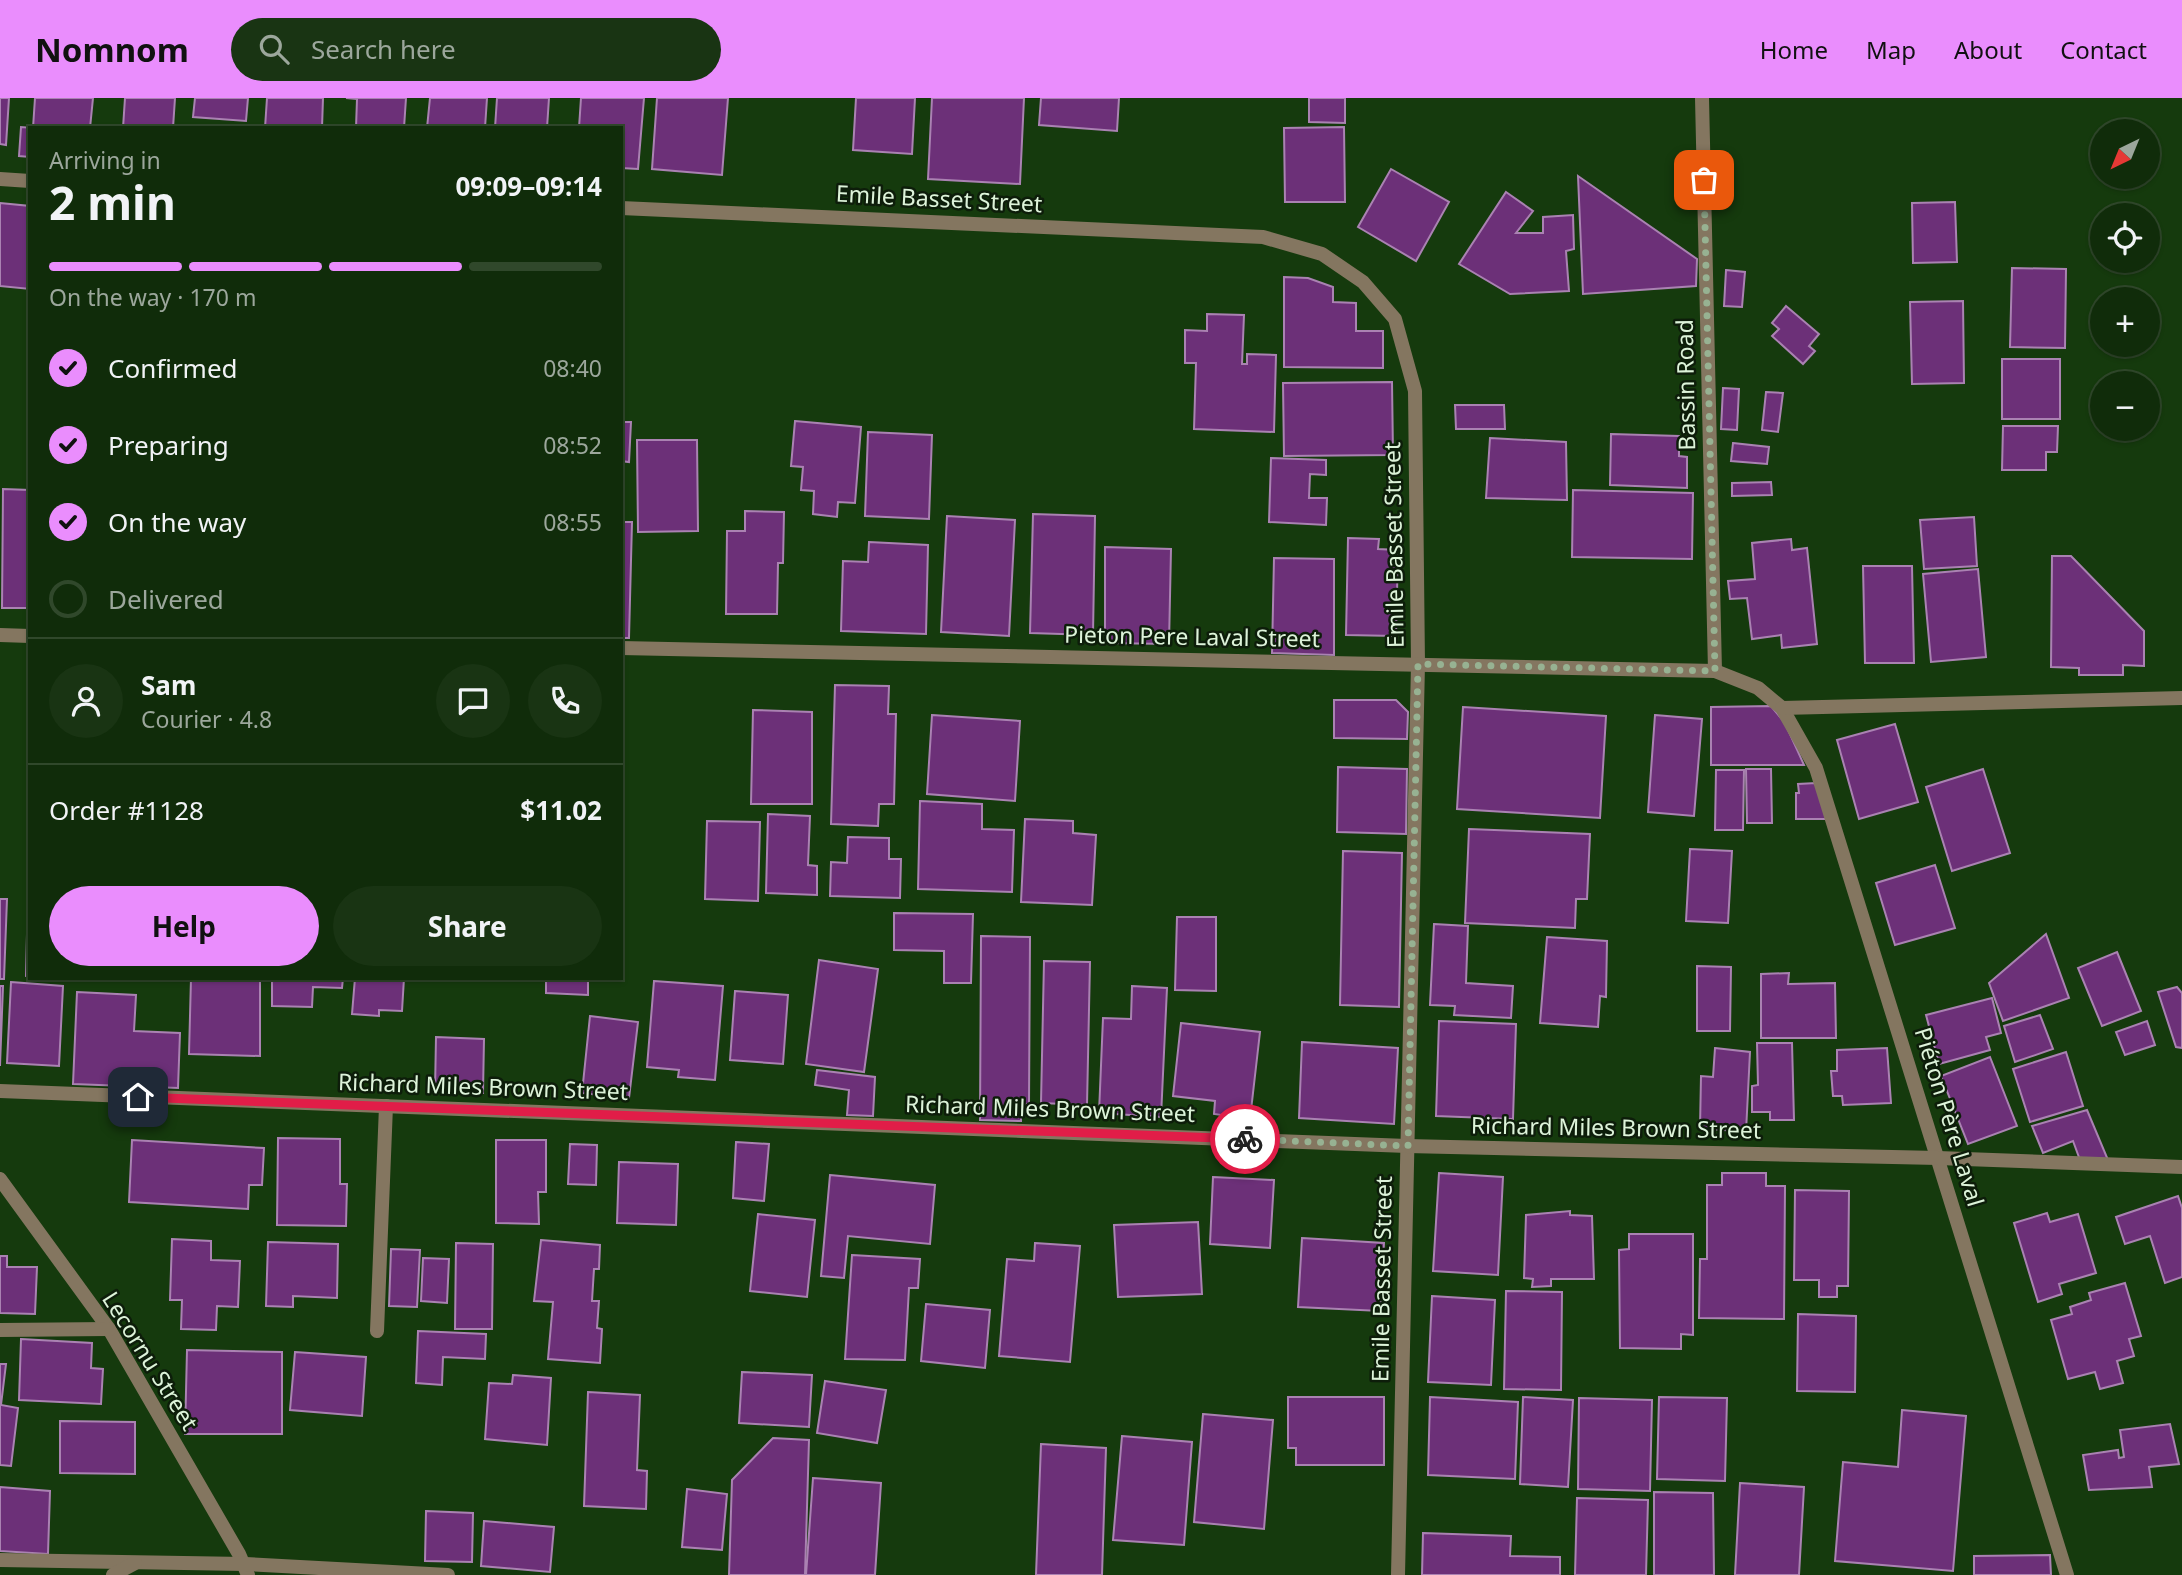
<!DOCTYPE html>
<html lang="en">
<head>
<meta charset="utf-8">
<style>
	:root { --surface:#102c0a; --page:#193413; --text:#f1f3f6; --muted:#9ca79c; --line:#30482b; --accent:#ea8dfd }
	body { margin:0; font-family:"Noto Sans",sans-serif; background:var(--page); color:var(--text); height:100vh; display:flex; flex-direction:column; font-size:26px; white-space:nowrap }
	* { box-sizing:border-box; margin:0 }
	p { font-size:23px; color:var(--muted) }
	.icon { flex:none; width:38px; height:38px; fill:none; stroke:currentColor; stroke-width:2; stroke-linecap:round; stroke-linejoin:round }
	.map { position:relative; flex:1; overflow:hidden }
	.sheet { position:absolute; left:28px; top:28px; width:595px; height:854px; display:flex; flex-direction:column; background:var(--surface); border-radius:0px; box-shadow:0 2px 5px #0004,0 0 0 2px var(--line) }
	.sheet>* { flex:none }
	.needle { width:46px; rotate:223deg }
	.controls { position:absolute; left:2090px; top:21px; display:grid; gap:14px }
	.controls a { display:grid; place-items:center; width:70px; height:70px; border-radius:50%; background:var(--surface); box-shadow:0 2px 5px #0004,0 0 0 2px var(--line); font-size:35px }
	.pin { position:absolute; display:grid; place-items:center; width:60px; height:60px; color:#fff; margin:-30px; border-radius:14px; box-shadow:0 4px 10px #0006 }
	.courier { position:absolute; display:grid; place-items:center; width:70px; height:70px; margin:-35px; border:5px solid #e11d48; border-radius:50%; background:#fff; color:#222; box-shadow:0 2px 9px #0007 }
	.head em { font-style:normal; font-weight:700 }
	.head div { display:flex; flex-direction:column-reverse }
	.head { display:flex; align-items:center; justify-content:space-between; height:119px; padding:0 21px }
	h1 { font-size:46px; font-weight:700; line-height:52px }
	.bar { display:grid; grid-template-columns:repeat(4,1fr); gap:10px 7px; align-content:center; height:84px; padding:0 21px }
	.bar i { height:9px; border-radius:5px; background:var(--line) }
	.bar .current { background:var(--accent) }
	.bar p { grid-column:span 4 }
	.line { display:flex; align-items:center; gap:18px; padding:0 21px; border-top:2px solid var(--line) }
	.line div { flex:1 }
	.round { display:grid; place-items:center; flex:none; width:74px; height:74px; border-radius:37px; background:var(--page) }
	ol { padding:0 21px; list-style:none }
	li { display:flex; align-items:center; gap:21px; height:77px }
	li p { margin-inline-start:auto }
	li .icon { padding:7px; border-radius:50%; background:var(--accent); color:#111; stroke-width:4 }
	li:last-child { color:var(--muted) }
	li i { width:38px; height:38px; border:4px solid var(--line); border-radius:50% }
	.button { display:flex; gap:14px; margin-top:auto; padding:14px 21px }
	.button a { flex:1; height:80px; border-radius:42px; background:var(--accent); color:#111; font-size:28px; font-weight:700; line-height:80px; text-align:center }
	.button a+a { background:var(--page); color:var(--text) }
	header { display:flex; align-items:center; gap:42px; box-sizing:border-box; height:98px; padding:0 35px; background:var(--accent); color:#111 }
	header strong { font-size:33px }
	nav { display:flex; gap:38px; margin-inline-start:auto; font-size:24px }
	.search { width:490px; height:63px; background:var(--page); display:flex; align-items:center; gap:18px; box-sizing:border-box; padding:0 24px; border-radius:38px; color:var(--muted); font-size:26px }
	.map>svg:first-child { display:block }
</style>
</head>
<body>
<header>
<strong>Nomnom</strong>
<div class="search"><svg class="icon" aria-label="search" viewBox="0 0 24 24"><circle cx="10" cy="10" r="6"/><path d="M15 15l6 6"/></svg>Search here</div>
<nav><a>Home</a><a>Map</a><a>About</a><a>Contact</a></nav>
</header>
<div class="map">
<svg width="2182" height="1477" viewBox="0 0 2182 1477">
	<rect width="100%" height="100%" fill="#153a0d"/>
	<g fill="#6c3078" stroke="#aa82b2" stroke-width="2">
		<polygon points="0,0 9,0 6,47 0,46"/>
		<polygon points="35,0 93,0 90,30 30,30 30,59 19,58 21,29 33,30"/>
		<polygon points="125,0 175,0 173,30 123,30"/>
		<polygon points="195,0 248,0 246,23 193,19"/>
		<polygon points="267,0 323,0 322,30 265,30"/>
		<polygon points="346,0 406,0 404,30 356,30 357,1"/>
		<polygon points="430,0 487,0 485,30 427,30"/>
		<polygon points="497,0 549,0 547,30 495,30"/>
		<polygon points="581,0 644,0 638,71 621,70 621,30 579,30"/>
		<polygon points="657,0 728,0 722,77 652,71"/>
		<polygon points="856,0 915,0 912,56 853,52"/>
		<polygon points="932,0 1024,0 1020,86 928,81"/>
		<polygon points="1041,0 1119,0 1117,33 1039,27"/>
		<polygon points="1309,0 1345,0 1345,25 1309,24"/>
		<polygon points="1344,29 1345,104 1285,104 1284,30"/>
		<polygon points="1391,71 1449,104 1416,163 1358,129"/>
		<polygon points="1578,78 1697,161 1696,188 1583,196"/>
		<polygon points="1506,94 1533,113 1516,135 1543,135 1543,119 1573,117 1574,151 1566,153 1569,193 1510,196 1459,166"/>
		<polygon points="1955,104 1957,164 1913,165 1912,105"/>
		<polygon points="0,105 30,108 30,191 0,188"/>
		<polygon points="2012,170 2066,171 2065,250 2010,249"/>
		<polygon points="1726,172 1745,174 1742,209 1724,208"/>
		<polygon points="1284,179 1308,180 1333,189 1333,204 1356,205 1356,233 1383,233 1383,270 1284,269"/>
		<polygon points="1963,203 1964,285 1912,286 1910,204"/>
		<polygon points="1786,208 1819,236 1809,248 1815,253 1803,266 1772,238 1779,231 1772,225"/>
		<polygon points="1207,216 1244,217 1242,266 1247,266 1247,256 1276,257 1274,334 1194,331 1196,265 1185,265 1185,232 1207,233"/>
		<rect x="2002" y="261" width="58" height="60"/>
		<polygon points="1392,284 1393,357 1284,358 1283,285"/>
		<polygon points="1723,290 1739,291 1737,332 1721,331"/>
		<polygon points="1766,294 1783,295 1778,334 1762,332"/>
		<polygon points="1455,307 1504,307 1505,331 1456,331"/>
		<polygon points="795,323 861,329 855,405 838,404 837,419 813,416 814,393 801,392 803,369 791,368"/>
		<polygon points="621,324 631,324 629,364 621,363"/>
		<polygon points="2003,328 2058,328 2057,354 2046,354 2046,372 2002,372"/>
		<polygon points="868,334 932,337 929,421 865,418"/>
		<polygon points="1611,336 1679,338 1679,358 1687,359 1687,390 1610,387"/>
		<polygon points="1490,340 1566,344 1567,402 1486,400"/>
		<polygon points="637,342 697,342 698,433 638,434"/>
		<polygon points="1733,345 1769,349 1767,366 1731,363"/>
		<polygon points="1271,360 1326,362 1326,377 1310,376 1309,400 1327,400 1326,427 1269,424"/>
		<polygon points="1771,384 1772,397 1732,398 1732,385"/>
		<polygon points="3,391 30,392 30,510 2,510"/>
		<polygon points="1573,392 1693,395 1692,461 1572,459"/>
		<polygon points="745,413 784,414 783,465 778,465 777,516 726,516 727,433 745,433"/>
		<polygon points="1033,416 1095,418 1093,537 1030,535"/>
		<polygon points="947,418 1015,422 1009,538 941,534"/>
		<polygon points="1974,419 1977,468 1924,471 1920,422"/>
		<polygon points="621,424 632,424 629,540 621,540"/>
		<polygon points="1348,440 1379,441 1378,451 1398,452 1396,538 1346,537"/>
		<polygon points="1791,441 1792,452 1807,450 1817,546 1782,550 1781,537 1752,541 1747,500 1730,501 1728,483 1755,481 1752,445"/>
		<polygon points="869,444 928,447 926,536 841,533 843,463 868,464"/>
		<polygon points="1105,449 1171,451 1169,546 1105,545"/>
		<polygon points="2052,458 2071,458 2144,533 2144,568 2123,567 2123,577 2079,577 2079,570 2051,569"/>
		<polygon points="1274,460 1334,461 1334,557 1272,555"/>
		<polygon points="1863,468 1912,468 1914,565 1865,565"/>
		<polygon points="1978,471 1986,559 1931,564 1923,476"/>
		<polygon points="835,587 889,588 888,616 896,616 894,706 879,706 878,728 831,726"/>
		<polygon points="1334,602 1396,602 1408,614 1407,641 1334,640"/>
		<polygon points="1771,608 1785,625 1804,667 1711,667 1711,609"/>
		<polygon points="1463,609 1606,618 1600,720 1457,711"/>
		<polygon points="753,612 812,614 812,706 751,706"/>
		<polygon points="932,617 1020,623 1015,703 927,696"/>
		<polygon points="1655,617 1702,621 1694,718 1648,714"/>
		<polygon points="1895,626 1918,704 1859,721 1837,642"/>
		<polygon points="1338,669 1407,671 1406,736 1337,734"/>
		<polygon points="1746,671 1771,671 1772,725 1747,725"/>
		<polygon points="1983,671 2010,755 1952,773 1926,689"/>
		<polygon points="1716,672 1744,672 1743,732 1715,732"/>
		<polygon points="1816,685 1828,721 1796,721 1796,695 1799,695 1798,686"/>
		<polygon points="920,703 982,706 982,731 1014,732 1012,794 918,791"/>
		<polygon points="768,716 810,718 808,767 817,768 817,797 766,795"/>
		<polygon points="1025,721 1073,723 1073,735 1096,737 1092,807 1021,804"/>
		<polygon points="707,723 760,724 758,803 705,801"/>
		<polygon points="1469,731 1590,736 1587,801 1576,801 1575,830 1465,825"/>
		<polygon points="848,739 889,740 889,761 901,761 900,800 830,798 831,764 847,765"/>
		<polygon points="1690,751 1732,753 1728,825 1686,823"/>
		<polygon points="1343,753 1402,755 1399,909 1340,907"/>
		<polygon points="1935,767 1955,830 1895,847 1876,785"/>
		<polygon points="28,794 30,794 30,879 26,878"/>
		<polygon points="0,801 7,801 4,881 0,881"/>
		<polygon points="894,815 973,816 971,885 944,885 944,853 894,852"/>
		<polygon points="1177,819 1216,819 1216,893 1175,892"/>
		<polygon points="1434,826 1468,828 1466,885 1513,888 1511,920 1454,917 1455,908 1430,907"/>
		<polygon points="2046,836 2069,900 2003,923 1989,885"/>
		<polygon points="981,838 1030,839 1029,1006 1021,1006 1021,1023 980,1022"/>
		<polygon points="1547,839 1607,843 1606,899 1600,898 1598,929 1540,925"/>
		<polygon points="2117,854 2141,913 2102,928 2078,870"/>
		<polygon points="819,862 878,871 864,974 806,966"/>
		<polygon points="1044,863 1090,864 1087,1007 1041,1005"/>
		<polygon points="1697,868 1731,869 1730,933 1697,933"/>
		<polygon points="1789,875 1788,886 1835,885 1836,940 1761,940 1761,876"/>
		<polygon points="191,880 260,880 260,958 189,956"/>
		<polygon points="272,880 343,880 342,890 313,889 312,909 272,908"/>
		<polygon points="355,880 404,880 402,913 379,912 379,918 352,916"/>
		<polygon points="546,880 588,880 588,897 546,895"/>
		<polygon points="654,883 723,888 715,982 678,979 679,972 647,969"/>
		<polygon points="11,884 63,888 59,968 7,965"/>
		<polygon points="0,888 3,888 0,968"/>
		<polygon points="1132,888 1167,890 1161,1019 1099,1015 1103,920 1131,921"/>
		<polygon points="2177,889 2182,895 2182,950 2176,949 2158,894"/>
		<polygon points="735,893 788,897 783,966 730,962"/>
		<polygon points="77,894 136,897 134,933 180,935 178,990 73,986"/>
		<polygon points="1992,900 2001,935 1986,939 1990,952 1939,966 1926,917"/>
		<polygon points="2040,917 2053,951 2015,964 2004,928"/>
		<polygon points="590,918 638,924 629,1000 582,995"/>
		<polygon points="1439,923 1516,926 1513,1021 1436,1018"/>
		<polygon points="2147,923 2155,947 2125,957 2116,934"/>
		<polygon points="1181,925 1260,934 1250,1021 1214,1016 1215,1003 1173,998"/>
		<polygon points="436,939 484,941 483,995 435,993"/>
		<polygon points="1302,944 1398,950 1394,1026 1299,1020"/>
		<polygon points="1757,945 1792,945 1794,1022 1770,1022 1770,1014 1752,1014 1752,988 1758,987"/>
		<polygon points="1715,950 1750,954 1746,1034 1700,1030 1701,978 1713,979"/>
		<polygon points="1887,950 1891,1005 1843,1007 1842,998 1833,998 1831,973 1837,973 1837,952"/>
		<polygon points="2066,954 2083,1008 2030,1024 2013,971"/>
		<polygon points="1990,959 2017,1028 1968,1046 1941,978"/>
		<polygon points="817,972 875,979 873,1018 847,1017 849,992 815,987"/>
		<polygon points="2087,1012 2108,1062 2080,1062 2073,1043 2043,1055 2032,1028"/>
		<polygon points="278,1040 340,1041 340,1086 347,1086 346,1128 277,1127"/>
		<polygon points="132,1042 264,1050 262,1087 249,1087 248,1111 129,1104"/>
		<polygon points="496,1042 546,1042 546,1094 538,1094 539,1126 496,1125"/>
		<polygon points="736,1044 769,1046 764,1103 733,1100"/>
		<polygon points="570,1046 597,1047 596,1087 568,1086"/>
		<polygon points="619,1064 678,1066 676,1127 617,1125"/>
		<polygon points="1439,1075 1503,1079 1498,1177 1433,1173"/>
		<polygon points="1722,1075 1766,1075 1766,1088 1785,1088 1784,1221 1699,1220 1700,1161 1707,1161 1707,1087 1722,1087"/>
		<polygon points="830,1077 935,1087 930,1146 848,1138 844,1180 821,1178"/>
		<polygon points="1213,1079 1274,1082 1270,1150 1210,1146"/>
		<polygon points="1795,1092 1849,1093 1848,1188 1837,1188 1837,1199 1819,1199 1819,1182 1794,1182"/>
		<polygon points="2178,1098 2182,1110 2182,1179 2165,1185 2150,1138 2125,1146 2116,1119"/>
		<polygon points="1570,1113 1570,1117 1592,1118 1594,1181 1551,1181 1551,1188 1532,1189 1533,1181 1524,1180 1526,1117"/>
		<polygon points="2047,1115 2050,1124 2078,1116 2096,1175 2059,1186 2062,1196 2038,1204 2014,1125"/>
		<polygon points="758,1116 815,1122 807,1199 750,1193"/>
		<polygon points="1198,1124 1202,1196 1118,1199 1114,1127"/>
		<polygon points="1629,1136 1693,1136 1693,1237 1681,1236 1681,1251 1620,1250 1619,1152 1629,1151"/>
		<polygon points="1302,1140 1384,1145 1380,1213 1298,1209"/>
		<polygon points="172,1141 211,1143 211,1162 240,1163 238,1209 217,1208 216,1232 181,1231 182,1202 170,1202"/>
		<polygon points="541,1142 600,1147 599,1171 594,1171 592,1203 599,1203 597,1230 602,1231 600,1265 548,1261 553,1204 534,1203"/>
		<polygon points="268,1144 338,1146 337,1200 293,1198 293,1209 266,1208"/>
		<polygon points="456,1145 493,1146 492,1231 455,1231"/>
		<polygon points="1035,1145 1080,1148 1070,1264 999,1258 1007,1161 1034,1163"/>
		<polygon points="391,1151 420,1152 417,1209 389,1208"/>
		<polygon points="852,1157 920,1161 918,1190 909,1190 905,1262 845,1261"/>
		<polygon points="0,1158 7,1158 7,1169 37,1169 35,1216 0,1215"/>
		<polygon points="423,1160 449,1161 447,1205 421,1203"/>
		<polygon points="2125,1185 2141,1238 2129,1241 2134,1258 2117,1263 2123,1285 2100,1291 2095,1274 2068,1281 2051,1222 2072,1216 2070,1209 2091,1202 2089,1195"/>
		<polygon points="1506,1193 1562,1194 1561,1292 1504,1291"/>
		<polygon points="1432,1198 1495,1202 1491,1287 1428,1284"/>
		<polygon points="926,1206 990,1212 985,1270 921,1263"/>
		<polygon points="1798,1216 1856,1218 1855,1294 1797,1293"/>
		<polygon points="418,1233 486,1236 485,1261 443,1259 442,1287 416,1285"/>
		<polygon points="21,1241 92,1245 91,1270 103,1271 101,1306 19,1302"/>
		<polygon points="187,1252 282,1254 282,1336 185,1336"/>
		<polygon points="295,1254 366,1259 362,1318 290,1312"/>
		<polygon points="0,1266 6,1266 1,1307 18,1310 11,1368 0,1367"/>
		<polygon points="742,1274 812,1277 809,1329 739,1325"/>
		<polygon points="513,1277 551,1280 547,1347 485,1341 489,1285 512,1286"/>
		<polygon points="825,1283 886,1292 877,1345 817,1335"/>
		<polygon points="588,1294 640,1297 637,1372 647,1373 646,1411 584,1408"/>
		<polygon points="1288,1299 1384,1299 1384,1367 1296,1367 1296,1350 1288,1350"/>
		<polygon points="1430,1299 1518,1304 1515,1381 1428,1377"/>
		<polygon points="1523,1299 1573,1302 1568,1389 1520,1386"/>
		<polygon points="1659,1299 1727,1300 1725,1383 1657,1381"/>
		<polygon points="1579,1300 1652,1302 1650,1393 1578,1391"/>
		<polygon points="1902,1312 1966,1318 1953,1473 1835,1463 1843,1364 1898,1369"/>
		<polygon points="1203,1316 1273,1322 1264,1431 1194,1424"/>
		<polygon points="60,1323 135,1324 135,1376 60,1375"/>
		<polygon points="2170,1326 2179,1366 2149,1369 2152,1389 2089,1392 2083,1357 2118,1352 2119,1360 2124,1359 2120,1332"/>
		<polygon points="1122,1338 1192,1344 1184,1447 1113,1442"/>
		<polygon points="773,1340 809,1342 805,1477 729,1477 732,1382"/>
		<polygon points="1041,1346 1106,1350 1102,1477 1036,1477"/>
		<polygon points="813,1380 881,1385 875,1477 806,1477"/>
		<polygon points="1740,1385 1804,1389 1799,1477 1735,1477"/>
		<polygon points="0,1389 50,1393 48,1456 0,1453"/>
		<polygon points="687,1391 727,1396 722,1452 682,1449"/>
		<polygon points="1654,1394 1713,1395 1714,1477 1654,1477"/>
		<polygon points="1577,1400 1648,1402 1646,1477 1575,1477"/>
		<polygon points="426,1413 473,1415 472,1464 425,1463"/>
		<polygon points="484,1423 554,1429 550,1474 481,1468"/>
		<polygon points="1423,1435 1511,1438 1510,1458 1560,1459 1560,1477 1422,1477"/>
		<polygon points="2050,1457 2051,1477 1974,1477 1974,1458"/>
	</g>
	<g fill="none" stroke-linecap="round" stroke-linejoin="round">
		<g stroke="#847660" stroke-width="14">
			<polyline points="1702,0 1715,573"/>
			<polyline points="0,81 30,83"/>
			<polyline points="621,110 1263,139 1322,156 1363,184 1395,221 1415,293 1418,566 1398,1477"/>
			<polyline points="0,537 30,538"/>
			<polyline points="621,550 1715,573 1758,590 1782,610 1816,670 2067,1477"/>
			<polyline points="1782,610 2182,600"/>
			<polyline points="0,993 1407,1048 1938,1060 2182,1069"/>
			<polyline points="0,1081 109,1231 239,1456 248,1477"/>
			<polyline points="0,1232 109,1231"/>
			<polyline points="377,1233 386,1008"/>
			<polyline points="0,1462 245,1466 448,1477"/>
			<polyline points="113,1477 135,1465"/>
		</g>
	</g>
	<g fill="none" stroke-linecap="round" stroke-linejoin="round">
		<polyline stroke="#97b292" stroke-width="7" stroke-dasharray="0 12.6" points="1245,1041 1408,1048 1418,566 1715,573 1704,82"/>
		<polyline stroke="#e11d48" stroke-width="9" points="138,999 1245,1041"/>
	</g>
	<g text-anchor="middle" stroke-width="5" stroke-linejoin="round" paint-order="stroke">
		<g font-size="23" fill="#ddf3d9" stroke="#0d1d0a">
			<text transform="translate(939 101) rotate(3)" y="8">Emile Basset Street</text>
			<text transform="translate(1686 287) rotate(-91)" y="8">Bassin Road</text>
			<text transform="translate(1394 447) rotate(-91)" y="8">Emile Basset Street</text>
			<text transform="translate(1192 539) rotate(1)" y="8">Pieton Pere Laval Street</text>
			<text transform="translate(483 989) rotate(2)" y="8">Richard Miles Brown Street</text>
			<text transform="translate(1050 1011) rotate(2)" y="8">Richard Miles Brown Street</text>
			<text transform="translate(1949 1019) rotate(73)" y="8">Piéton Père Laval</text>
			<text transform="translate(1616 1030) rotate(1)" y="8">Richard Miles Brown Street</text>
			<text transform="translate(1382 1181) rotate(-89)" y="8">Emile Basset Street</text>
			<text transform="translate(150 1263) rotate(58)" y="8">Lecornu Street</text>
		</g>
	</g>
</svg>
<div class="controls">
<a><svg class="needle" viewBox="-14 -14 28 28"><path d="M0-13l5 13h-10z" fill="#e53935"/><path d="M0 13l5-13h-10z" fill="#9ca79c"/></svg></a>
<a><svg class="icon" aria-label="locate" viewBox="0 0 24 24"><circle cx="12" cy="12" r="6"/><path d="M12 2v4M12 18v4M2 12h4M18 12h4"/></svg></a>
<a>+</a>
<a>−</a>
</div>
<div class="pin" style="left:1704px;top:82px;background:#ea580c"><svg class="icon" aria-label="bag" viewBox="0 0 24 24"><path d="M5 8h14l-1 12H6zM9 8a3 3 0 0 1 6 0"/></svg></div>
<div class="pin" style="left:138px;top:999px;background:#1f2937"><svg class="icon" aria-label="home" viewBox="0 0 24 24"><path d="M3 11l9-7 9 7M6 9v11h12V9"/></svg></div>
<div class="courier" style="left:1245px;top:1041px"><svg class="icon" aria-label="bike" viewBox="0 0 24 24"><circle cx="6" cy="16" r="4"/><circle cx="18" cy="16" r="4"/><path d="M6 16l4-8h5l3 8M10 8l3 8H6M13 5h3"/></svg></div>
<section class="sheet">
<div class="head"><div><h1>2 min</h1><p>Arriving in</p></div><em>09:09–09:14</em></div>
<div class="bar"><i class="current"></i><i class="current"></i><i class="current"></i><i></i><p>On the way · 170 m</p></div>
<ol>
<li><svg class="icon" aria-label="check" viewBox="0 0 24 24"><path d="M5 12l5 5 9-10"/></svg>Confirmed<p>08:40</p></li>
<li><svg class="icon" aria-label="check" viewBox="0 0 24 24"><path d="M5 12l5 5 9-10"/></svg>Preparing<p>08:52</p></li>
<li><svg class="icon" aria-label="check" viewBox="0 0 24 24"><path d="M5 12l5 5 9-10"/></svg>On the way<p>08:55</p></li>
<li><i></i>Delivered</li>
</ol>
<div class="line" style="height:126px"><a class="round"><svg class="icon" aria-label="person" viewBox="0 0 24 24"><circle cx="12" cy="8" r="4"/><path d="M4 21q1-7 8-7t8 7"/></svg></a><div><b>Sam</b><p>Courier · 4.8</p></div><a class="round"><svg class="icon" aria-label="chat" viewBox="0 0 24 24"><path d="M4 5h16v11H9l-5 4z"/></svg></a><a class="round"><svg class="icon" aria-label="phone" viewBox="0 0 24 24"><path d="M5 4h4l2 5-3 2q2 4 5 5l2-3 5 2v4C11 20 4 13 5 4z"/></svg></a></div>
<div class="line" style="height:91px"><div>Order #1128</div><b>$11.02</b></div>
<div class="button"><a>Help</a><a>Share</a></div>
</section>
</div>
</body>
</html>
